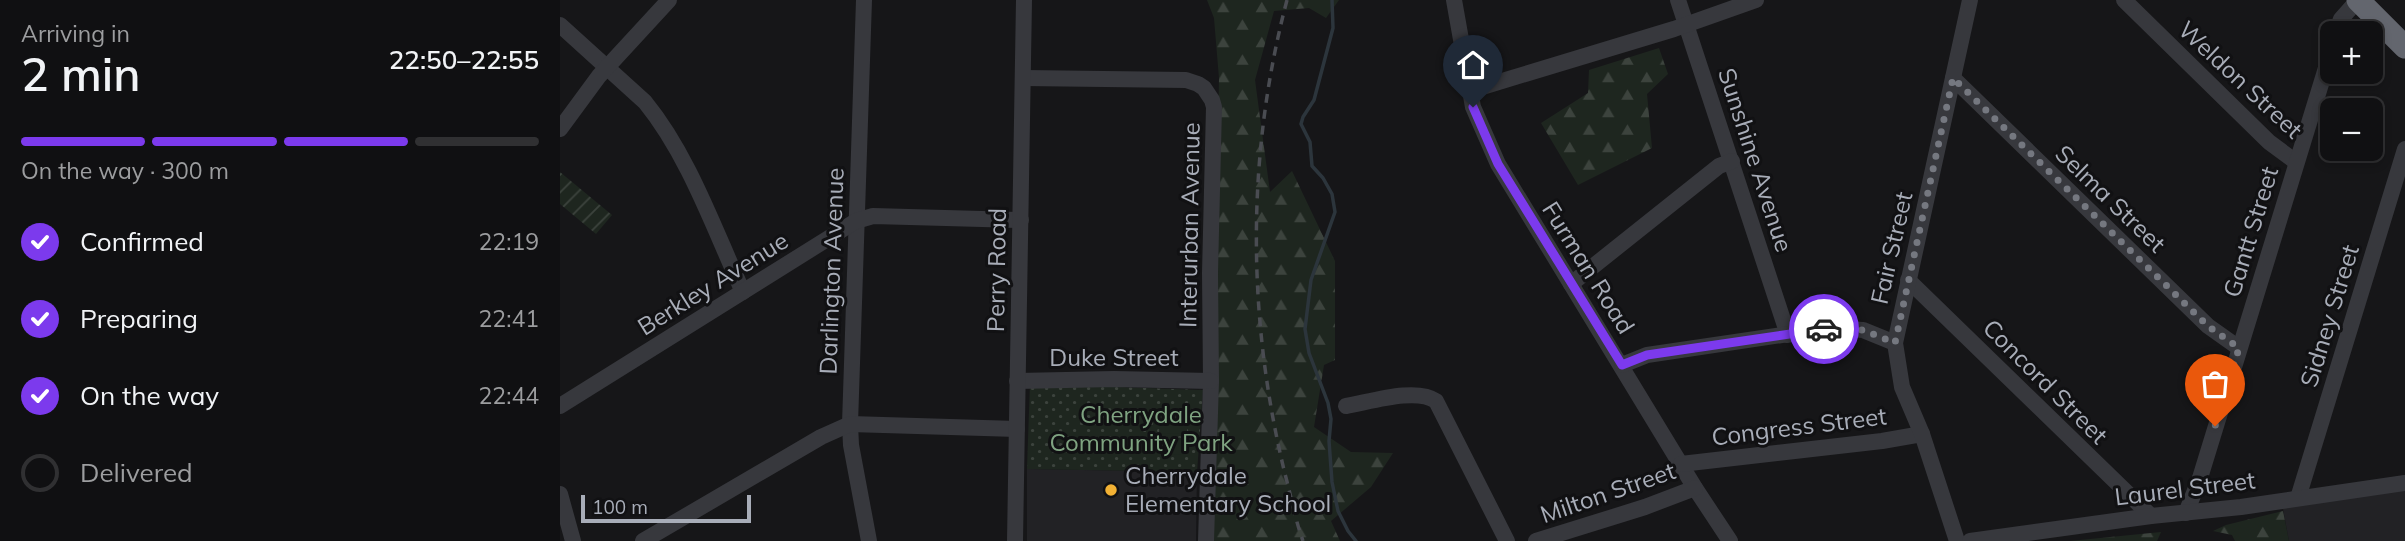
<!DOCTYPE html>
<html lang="en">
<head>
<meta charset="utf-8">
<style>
	:root { --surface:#101012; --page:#19191b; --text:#f1f3f6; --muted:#9c9d9f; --line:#303032; --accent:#7c3aed }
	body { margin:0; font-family:Mulish,sans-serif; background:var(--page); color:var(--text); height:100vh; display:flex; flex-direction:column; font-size:26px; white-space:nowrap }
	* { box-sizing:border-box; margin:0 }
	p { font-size:23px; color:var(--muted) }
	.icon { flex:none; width:38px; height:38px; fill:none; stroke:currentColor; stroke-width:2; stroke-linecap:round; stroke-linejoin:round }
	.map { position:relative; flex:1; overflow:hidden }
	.sheet { display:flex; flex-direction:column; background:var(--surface); width:560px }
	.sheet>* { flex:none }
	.controls { position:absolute; left:1760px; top:21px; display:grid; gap:14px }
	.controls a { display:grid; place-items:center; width:63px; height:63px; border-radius:10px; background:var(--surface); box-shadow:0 4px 10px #0003,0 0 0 2px var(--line); font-size:35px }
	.scale { position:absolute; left:21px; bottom:18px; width:170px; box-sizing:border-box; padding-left:7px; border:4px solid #a8adb8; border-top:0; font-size:19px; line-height:24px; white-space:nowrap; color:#a8adb8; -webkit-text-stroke:5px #111113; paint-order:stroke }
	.pin { position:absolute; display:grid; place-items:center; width:60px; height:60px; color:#fff; margin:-72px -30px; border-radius:50% 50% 50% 0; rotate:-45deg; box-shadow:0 0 7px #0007 }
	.pin .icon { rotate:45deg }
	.courier { position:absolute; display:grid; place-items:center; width:70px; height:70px; margin:-35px; border:5px solid #7c3aed; border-radius:50%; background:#fff; color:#222; box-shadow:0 2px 9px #0007 }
	.headline em { font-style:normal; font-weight:600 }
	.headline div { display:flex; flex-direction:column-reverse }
	.headline { display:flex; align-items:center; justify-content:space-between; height:119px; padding:0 21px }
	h1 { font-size:46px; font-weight:600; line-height:52px }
	.bar { display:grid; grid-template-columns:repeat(4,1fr); gap:10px 7px; align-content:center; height:84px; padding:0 21px }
	.bar i { height:9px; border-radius:5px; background:var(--line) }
	.bar .on { background:var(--accent) }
	.bar p { grid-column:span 4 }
	ol { padding:0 21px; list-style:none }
	li { display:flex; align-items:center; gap:21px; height:77px }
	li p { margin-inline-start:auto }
	li .icon { padding:7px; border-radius:50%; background:var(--accent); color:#fff; stroke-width:4 }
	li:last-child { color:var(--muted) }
	li i { width:38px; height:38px; border:4px solid var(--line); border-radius:50% }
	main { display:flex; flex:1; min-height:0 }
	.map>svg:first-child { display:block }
</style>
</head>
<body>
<main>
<section class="sheet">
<div class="headline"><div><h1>2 min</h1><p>Arriving in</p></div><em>22:50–22:55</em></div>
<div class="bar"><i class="on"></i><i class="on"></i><i class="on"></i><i></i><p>On the way · 300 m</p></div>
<ol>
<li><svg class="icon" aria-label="check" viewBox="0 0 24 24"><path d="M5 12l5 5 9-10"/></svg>Confirmed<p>22:19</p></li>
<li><svg class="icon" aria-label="check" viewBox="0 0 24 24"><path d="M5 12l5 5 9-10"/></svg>Preparing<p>22:41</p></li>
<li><svg class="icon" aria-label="check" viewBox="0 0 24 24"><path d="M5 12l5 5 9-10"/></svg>On the way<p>22:44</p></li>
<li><i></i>Delivered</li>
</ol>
</section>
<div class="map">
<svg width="1845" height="541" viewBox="0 0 1845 541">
	<defs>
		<pattern id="grass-dots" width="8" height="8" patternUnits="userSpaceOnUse" patternTransform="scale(1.75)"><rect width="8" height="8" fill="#1e261f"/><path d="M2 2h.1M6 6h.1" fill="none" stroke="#3c433d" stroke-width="1.8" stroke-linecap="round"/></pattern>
		<pattern id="forest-firs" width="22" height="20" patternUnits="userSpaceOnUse" patternTransform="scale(1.75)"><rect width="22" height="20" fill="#1e261f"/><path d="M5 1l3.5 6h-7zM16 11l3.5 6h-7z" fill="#3c433d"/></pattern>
		<pattern id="garden-furrows" width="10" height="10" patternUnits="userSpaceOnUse" patternTransform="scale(1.75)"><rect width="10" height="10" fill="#1e261f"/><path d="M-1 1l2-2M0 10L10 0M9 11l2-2" fill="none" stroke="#3c433d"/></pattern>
	</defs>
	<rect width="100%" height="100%" fill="#161618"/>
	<g fill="#222225">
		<polygon points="467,469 637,472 636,541 467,541"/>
		<polygon points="1845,475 1845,541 1729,541 1721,498"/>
	</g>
	<polygon fill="url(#grass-dots)" points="470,384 643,390 637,472 467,469"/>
	<g fill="url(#forest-firs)">
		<polygon points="647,0 779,0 766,18 749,8 714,11 695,80 710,192 732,171 775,261 775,360 764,365 754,427 791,452 833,453 811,487 771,521 780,541 651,541 659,78 654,18"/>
		<polygon points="1099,48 1108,74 1087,94 1092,148 1018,185 981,123 1028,93 1029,70"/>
		<polygon points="1723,511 1729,541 1675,541 1672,535 1653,531 1666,525"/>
		<polygon points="1601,532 1597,541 1510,541"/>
	</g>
	<polygon fill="url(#garden-furrows)" points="0,172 52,215 36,234 0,204"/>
	<g fill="#1e261f">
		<polygon points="600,416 627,417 627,434 599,433"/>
		<polygon points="599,437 627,438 626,455 599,454"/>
	</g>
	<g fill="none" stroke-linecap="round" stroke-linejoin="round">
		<polyline stroke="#2c353c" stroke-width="3.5" points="772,0 773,28 754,100 743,117 741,124 750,142 752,166 763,178 772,194 775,212 751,280 745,329 749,353 768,403 771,419 769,441 772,482 778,511 788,531 796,541"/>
		<g stroke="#37383d" stroke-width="16">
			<polyline points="304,0 290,424 291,445 309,541"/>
			<polyline points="894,0 913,107 938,164 1135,488 1170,541"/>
			<polyline points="1118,0 1228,335"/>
			<polyline points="1564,0 1709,142 1736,162"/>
			<path d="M0,25L85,102C129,156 154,229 183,292"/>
			<polyline points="1776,33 1781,19 1798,0"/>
			<polyline points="463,78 626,80 638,84 644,88 652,100 654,107 650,273 651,381 646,541"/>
			<polyline points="1393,78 1648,326 1679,348"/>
			<polyline points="909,91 1114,29 1196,0"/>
			<polyline points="0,129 39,76 109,0"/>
			<polyline points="1348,280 1591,516"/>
			<polyline points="1011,284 1159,166 1172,161"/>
			<polyline points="1062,365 1087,355 1269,328 1303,330 1335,343"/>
			<polyline points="457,381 554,379 651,381"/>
			<polyline points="0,406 296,221 313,216 461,220"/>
			<path d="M786,406C810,402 856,387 876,401L947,541"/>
			<polyline points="1121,464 1322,441 1362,434"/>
			<polyline points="0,494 13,541"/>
			<polyline points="1738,498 1845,149"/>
			<polyline points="1626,513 1640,478 1773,45"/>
			<polyline points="83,541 261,437 290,424 457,429"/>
			<polyline points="455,541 464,0"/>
			<polyline points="976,541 1085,507 1135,488"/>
			<polyline points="1397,541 1362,434 1342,387 1335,343 1410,0"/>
			<polyline points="1410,541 1591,516 1681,507 1845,483"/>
		</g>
		<polyline stroke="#63666e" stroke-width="23" points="1798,0 1845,47"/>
		<path stroke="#4a4c52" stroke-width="3.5" stroke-dasharray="9 7" stroke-linecap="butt" d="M727,0C686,155 687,319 725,474C731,496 735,519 743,541"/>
	</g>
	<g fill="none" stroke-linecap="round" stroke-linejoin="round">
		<polyline stroke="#757880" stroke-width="7" stroke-dasharray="0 12.6" points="1264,329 1303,330 1335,343 1393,78 1648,326 1679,348 1655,426"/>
		<polyline stroke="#7c3aed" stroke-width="9" points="913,107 938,164 1062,365 1087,355 1264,329"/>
	</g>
	<circle fill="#f2b134" stroke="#111113" stroke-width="2.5" cx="551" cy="490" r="7"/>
	<g text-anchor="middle" stroke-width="6" stroke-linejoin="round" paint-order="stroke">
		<g font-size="24" fill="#a8adb8" stroke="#111113">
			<text transform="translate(1680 80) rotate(43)" y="8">Weldon Street</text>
			<text transform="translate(1195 160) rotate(72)" y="8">Sunshine Avenue</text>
			<text transform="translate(1550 199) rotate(44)" y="8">Selma Street</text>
			<text transform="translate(630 225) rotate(-89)" y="8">Interurban Avenue</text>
			<text transform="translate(1691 232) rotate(-73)" y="8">Gantt Street</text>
			<text transform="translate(1332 248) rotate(-77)" y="8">Fair Street</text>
			<text transform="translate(1028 268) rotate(58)" y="8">Furman Road</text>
			<text transform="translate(437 270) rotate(-89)" y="8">Perry Road</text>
			<text transform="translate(272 271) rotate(-88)" y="8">Darlington Avenue</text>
			<text transform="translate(153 284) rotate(-32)" y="8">Berkley Avenue</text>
			<text transform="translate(1770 316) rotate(-73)" y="8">Sidney Street</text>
			<text x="554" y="366">Duke Street</text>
			<text transform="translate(1485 382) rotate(45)" y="8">Concord Street</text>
			<text transform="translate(1239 427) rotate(-7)" y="8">Congress Street</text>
			<text transform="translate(1625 489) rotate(-7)" y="8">Laurel Street</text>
			<text transform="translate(1048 493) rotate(-19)" y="8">Milton Street</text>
		</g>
		<g font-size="24" fill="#7fa381" stroke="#111113">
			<text x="581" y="423">Cherrydale<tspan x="581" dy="28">Community Park</tspan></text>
		</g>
		<g font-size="24" fill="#a8adb8" stroke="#111113" text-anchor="start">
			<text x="565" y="484">Cherrydale<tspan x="565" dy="28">Elementary School</tspan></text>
		</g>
	</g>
</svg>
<div class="controls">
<a>+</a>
<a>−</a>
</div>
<div class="scale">100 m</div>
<div class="pin" style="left:1655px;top:426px;background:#ea580c"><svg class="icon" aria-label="bag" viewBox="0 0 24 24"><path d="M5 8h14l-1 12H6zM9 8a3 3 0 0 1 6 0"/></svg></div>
<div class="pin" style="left:913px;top:107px;background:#1f2937"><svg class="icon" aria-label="home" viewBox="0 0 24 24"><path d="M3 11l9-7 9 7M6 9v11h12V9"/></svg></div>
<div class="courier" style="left:1264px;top:329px"><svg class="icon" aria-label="car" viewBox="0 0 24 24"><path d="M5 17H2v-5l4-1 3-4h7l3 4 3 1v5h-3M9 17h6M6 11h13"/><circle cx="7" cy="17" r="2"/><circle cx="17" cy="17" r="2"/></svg></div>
</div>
</main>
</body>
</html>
